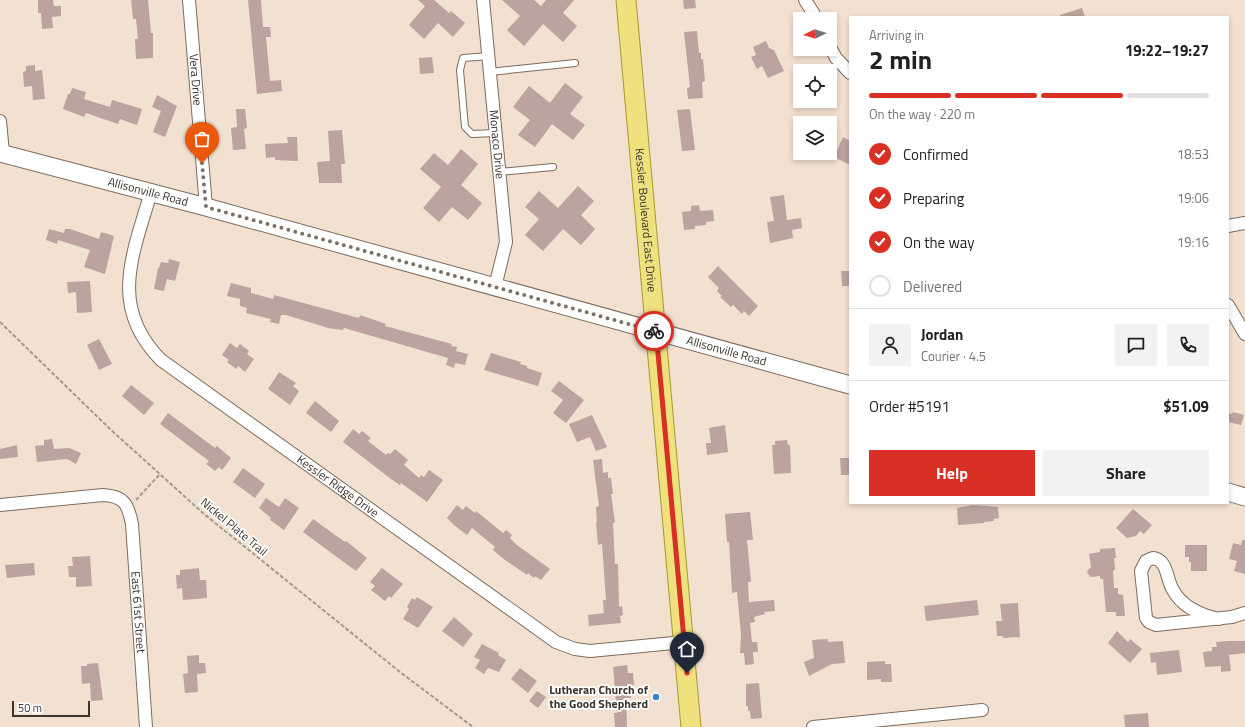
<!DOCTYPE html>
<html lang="en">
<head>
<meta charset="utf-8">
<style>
	:root { --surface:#fff; --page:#f2f2f2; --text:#222; --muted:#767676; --line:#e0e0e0; --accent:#d93025 }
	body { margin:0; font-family:"Titillium Web",sans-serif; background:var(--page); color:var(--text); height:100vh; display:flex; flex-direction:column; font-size:15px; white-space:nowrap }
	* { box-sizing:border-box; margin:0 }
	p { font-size:13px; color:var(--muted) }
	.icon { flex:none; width:22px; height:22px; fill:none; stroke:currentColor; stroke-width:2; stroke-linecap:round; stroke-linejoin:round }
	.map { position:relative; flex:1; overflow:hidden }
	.side { position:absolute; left:849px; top:16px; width:380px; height:488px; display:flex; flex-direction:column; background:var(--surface); border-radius:0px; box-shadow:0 2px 6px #0003 }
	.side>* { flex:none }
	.needle { width:26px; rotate:265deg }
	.controls { position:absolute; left:793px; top:12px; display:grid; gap:8px }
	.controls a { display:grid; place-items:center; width:44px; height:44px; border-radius:0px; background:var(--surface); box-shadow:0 2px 6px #0003; font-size:20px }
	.scale { position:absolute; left:12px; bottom:10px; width:78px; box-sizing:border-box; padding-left:4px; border:2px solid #3c352e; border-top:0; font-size:11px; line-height:14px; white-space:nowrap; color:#3c352e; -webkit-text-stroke:3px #fff; paint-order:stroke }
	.pin { position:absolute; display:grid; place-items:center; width:34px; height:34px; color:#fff; margin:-41px -17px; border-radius:50% 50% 50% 0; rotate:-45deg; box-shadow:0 0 4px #0007 }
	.pin .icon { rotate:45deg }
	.courier { position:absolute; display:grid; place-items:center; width:40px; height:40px; margin:-20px; border:3px solid #d93025; border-radius:50%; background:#fff; color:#222; box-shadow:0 1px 5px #0007 }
	.headline em { font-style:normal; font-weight:700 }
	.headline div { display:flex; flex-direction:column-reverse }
	.headline { display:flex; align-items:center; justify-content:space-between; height:68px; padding:0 20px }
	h1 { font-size:26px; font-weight:700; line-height:30px }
	.bar { display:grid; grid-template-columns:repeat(4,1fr); gap:6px 4px; align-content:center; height:48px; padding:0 20px }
	.bar i { height:5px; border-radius:3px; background:var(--line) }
	.bar .selected { background:var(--accent) }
	.bar p { grid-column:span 4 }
	.line { display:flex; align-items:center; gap:10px; padding:0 20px; border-top:1px solid var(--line) }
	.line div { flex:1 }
	.round { display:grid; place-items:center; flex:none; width:42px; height:42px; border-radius:0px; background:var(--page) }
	ol { padding:0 20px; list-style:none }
	li { display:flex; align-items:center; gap:12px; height:44px }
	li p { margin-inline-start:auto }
	li .icon { padding:4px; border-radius:50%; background:var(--accent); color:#fff; stroke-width:4 }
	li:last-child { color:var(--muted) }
	li i { width:22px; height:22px; border:2px solid var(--line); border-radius:50% }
	.primary-button { display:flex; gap:8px; margin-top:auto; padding:8px 20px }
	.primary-button a { flex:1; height:46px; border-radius:0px; background:var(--accent); color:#fff; font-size:16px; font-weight:700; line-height:46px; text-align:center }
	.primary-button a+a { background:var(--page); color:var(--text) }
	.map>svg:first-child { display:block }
</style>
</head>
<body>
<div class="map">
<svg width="1245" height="727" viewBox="0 0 1245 727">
	<rect width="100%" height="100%" fill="#f2e0d0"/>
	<g fill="#bca39f">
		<polygon points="38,0 53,0 54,6 61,6 61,16 52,17 53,28 42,29 41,13 38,13"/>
		<polygon points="131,0 148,0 151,33 153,33 153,58 136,59 135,39 138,39 136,19 133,19"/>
		<polygon points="248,0 261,0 263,27 270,27 271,37 266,37 270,81 281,80 282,91 257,94"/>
		<polygon points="418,0 434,0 449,13 451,11 465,23 453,37 438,23 424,39 409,25 425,6"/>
		<polygon points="502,0 534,0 541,6 546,0 574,0 563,13 577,26 563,42 543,24 524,46 507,30 520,16"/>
		<polygon points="683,0 695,0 696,8 684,9"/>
		<polygon points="1082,8 1085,17 1060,17 1060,15"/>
		<polygon points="697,31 699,53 701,53 701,59 703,59 705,81 702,82 703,98 688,99 687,88 690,87 684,32"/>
		<polygon points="766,41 769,48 774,50 784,71 768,78 762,66 757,69 751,57 756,55 753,47"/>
		<polygon points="432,57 434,73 420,74 419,58"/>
		<polygon points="35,65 35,71 42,70 45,99 33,100 32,86 24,87 23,72 26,71 26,66"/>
		<polygon points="565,83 583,97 570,114 585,125 573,140 552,124 535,147 518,135 530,120 513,107 529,86 550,103"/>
		<polygon points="72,88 86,92 84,99 110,107 112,100 142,109 137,125 120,119 118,124 86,113 84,117 63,109 68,94 70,94"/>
		<polygon points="157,95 177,106 165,137 153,132 161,111 152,107"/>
		<polygon points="236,109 245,109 247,128 244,129 246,149 233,150 231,128 237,127"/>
		<polygon points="690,109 695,150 682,151 677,110"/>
		<polygon points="342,130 345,164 341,164 342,183 319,183 317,162 330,161 328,131"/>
		<polygon points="287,137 297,137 298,161 275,160 275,157 266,158 265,144 288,143"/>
		<polygon points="843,137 850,141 850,165 834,157"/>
		<polygon points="461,149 478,164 461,185 482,203 468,220 452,207 439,222 423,208 441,187 420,169 434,153 448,165"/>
		<polygon points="578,186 594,201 581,215 595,229 581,245 563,229 543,251 525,235 539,219 525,207 539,191 558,208"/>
		<polygon points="784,195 787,220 801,218 802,228 792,230 793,238 770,243 767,222 774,221 770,197"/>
		<polygon points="699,205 700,211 713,210 714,221 706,222 706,225 695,226 695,229 684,230 682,212 691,211 691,206"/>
		<polygon points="49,229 64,233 65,229 70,229 99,239 101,232 114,236 105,274 84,267 90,250 58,240 57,244 46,240"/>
		<polygon points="169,259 180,262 175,281 167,279 164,291 154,289 158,268 159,268 161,262 168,263"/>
		<polygon points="718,266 758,306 749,316 744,311 742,314 733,305 731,307 720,297 722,296 717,291 719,288 708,277"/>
		<polygon points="841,271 850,271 850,286 842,286"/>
		<polygon points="90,281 92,312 77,313 76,292 68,293 67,282"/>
		<polygon points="231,283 251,288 251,293 273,299 274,295 359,318 360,315 386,324 385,326 452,344 451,346 457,347 456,351 468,354 465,365 455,363 454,368 446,365 448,358 344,328 343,330 328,328 286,315 281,315 279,324 270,322 271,319 246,313 247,308 240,306 240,299 227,296"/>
		<polygon points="99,339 112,364 99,370 87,345"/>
		<polygon points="230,343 237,348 240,344 249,351 247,354 254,359 245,372 238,366 236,369 227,362 229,360 222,355"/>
		<polygon points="491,353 521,362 520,364 527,366 527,368 542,373 538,386 484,370"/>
		<polygon points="279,372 296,383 293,386 299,391 290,405 268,389"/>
		<polygon points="559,381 584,400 566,423 553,413 563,400 551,391"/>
		<polygon points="131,385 154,403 144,415 122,396"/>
		<polygon points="315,401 339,421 331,432 306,413"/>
		<polygon points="1233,412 1244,415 1241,425 1228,422 1228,413 1232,414"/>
		<polygon points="168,413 215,448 217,446 231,458 222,470 219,467 215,471 206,464 209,461 160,424"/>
		<polygon points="592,415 607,447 596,451 590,437 577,442 569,424"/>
		<polygon points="725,425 728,452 707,455 706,443 711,443 709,428"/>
		<polygon points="353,429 359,434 362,431 371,438 368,441 386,455 388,453 390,454 395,449 408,460 404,465 419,478 421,475 424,477 429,470 443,480 427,502 401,483 400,485 391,479 343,442"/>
		<polygon points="52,439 54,449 69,448 81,453 76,464 67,459 37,462 35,446 44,445 44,440"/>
		<polygon points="787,440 788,445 790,445 791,473 774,474 772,445 775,445 775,441"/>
		<polygon points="17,445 18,457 0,459 0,449"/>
		<polygon points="840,458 850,458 850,475 841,475"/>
		<polygon points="602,459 603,473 608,472 608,478 611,478 613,494 611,494 615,522 613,523 615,564 618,564 619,607 622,606 623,615 620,616 621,623 589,626 588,615 604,613 603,600 606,600 602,544 598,545 596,522 597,522 596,507 599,506 593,460"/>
		<polygon points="243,468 265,484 255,498 233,482"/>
		<polygon points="266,498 279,507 285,498 299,508 284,530 270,520 271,518 259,508"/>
		<polygon points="457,505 463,510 466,506 475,513 476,511 503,533 506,530 512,535 510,538 517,545 550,569 541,580 535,576 534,578 528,573 527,575 505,560 493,550 495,547 472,528 467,535 454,525 447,518"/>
		<polygon points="973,505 998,507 999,518 994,519 994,521 984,522 984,523 958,525 957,508"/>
		<polygon points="1133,509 1152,525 1144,534 1140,531 1136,536 1127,538 1116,528"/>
		<polygon points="750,512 753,540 747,540 751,582 748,582 749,602 774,600 775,611 764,612 765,614 754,617 755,622 750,623 752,642 757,642 758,652 753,652 754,664 745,665 744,653 740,653 741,634 737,592 732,593 729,542 727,542 725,514"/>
		<polygon points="313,519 345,542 346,541 367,558 356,571 303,532"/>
		<polygon points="1242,540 1245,540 1245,574 1234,571 1237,561 1229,559 1233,543 1241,545"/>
		<polygon points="1185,545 1207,545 1207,571 1191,571 1191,562 1189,562 1189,557 1185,557"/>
		<polygon points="1115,548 1116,558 1114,558 1115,569 1113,571 1114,588 1118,588 1118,594 1123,595 1125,616 1116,616 1116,612 1106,612 1103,579 1100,579 1100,576 1091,577 1088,574 1087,571 1091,567 1089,554 1100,552 1100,549"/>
		<polygon points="90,556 92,586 76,587 76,577 69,577 68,566 73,566 72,557"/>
		<polygon points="34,563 35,575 7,578 5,565"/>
		<polygon points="199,568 200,580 206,580 207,598 183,600 182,588 177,589 176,575 180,575 180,570"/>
		<polygon points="382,568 403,584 391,598 389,596 385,601 371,590 375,586 370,582"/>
		<polygon points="417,597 433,607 418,628 403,619 409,609 407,607 412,598 415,600"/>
		<polygon points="977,600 979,615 926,621 924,606"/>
		<polygon points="1018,603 1020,637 1003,638 1003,636 997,636 996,621 1002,621 1000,604"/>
		<polygon points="454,617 473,634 463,647 442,631"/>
		<polygon points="1117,631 1128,642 1130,639 1142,649 1130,663 1108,643"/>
		<polygon points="828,639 828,642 843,641 845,663 832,664 809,676 804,662 814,658 812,640"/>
		<polygon points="1228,641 1245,641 1245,653 1229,655 1231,671 1221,672 1221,666 1205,667 1203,652 1212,651 1212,647 1217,647 1216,642"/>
		<polygon points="482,644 499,653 498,655 506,660 499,672 488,668 484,674 475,668 480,660 474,657"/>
		<polygon points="1179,650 1182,672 1157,675 1156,662 1151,663 1150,653"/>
		<polygon points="199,655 199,663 205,663 206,673 197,674 198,692 185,693 183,674 188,673 187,656"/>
		<polygon points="885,661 885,664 891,664 892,682 881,682 881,679 867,680 867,662"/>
		<polygon points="98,663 103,700 91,701 90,683 82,684 81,666 87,666 87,664"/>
		<polygon points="627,665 628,673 633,673 634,685 630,685 631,698 626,698 627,727 615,727 614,713 617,713 613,667"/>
		<polygon points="520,668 537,681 528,693 511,679"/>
		<polygon points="759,683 762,718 751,719 750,711 748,711 748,706 746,706 746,684"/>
		<polygon points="537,691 546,697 538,708 529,701"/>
		<polygon points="1148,713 1149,727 1125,727 1124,715"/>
	</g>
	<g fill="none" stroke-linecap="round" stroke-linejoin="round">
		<g stroke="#7c6c5e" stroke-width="8">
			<g id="service">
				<polyline points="489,56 463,58 460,70 465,127 472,134 496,133"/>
				<polyline points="490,72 575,63"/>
				<polyline points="499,172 553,167"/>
			</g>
		</g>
		<g stroke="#7c6c5e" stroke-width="14">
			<g id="minor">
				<path id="s1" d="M189,0L206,207"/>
				<path id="s2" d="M483,0L506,242L495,287"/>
				<polyline points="805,0 817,19"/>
				<polyline points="830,47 836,58 850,73"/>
				<polyline points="0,121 3,153"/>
				<path id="s3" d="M151,192C133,254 108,307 161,360L556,642L575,649L590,651L684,642"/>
				<polyline points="1228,226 1245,223"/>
				<polyline points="1228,305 1245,334"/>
				<path id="s4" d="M0,505L103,495C124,496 128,504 132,524L146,727"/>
				<path d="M1219,619C1201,615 1182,607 1173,590C1166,579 1168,560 1153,558L1146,561L1141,571L1146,618L1149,622L1156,625L1232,617L1245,613"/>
				<polyline points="813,727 982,710"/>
			</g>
		</g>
		<g stroke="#7c6c5e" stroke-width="19">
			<g id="secondary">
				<path id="s5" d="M0,153L206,207L850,385"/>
				<polyline points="1228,492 1245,497"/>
			</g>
		</g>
		<g stroke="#aa982b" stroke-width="21">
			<g id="primary">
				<path id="s6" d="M626,0L691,727"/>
			</g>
		</g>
		<g stroke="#a5988c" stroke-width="2" stroke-dasharray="4 2" stroke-linecap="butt">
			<polyline points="0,322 110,429 204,514 400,672 473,727"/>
			<polyline points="136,500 160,474"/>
		</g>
		<use href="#service" stroke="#fff" stroke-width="6"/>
		<use href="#minor" stroke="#fff" stroke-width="12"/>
		<use href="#secondary" stroke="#fff" stroke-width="17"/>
		<use href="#primary" stroke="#f0e17f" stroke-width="19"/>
	</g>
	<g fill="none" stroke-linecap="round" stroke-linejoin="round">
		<polyline stroke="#7c7167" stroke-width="4" stroke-dasharray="0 7.2" points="202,163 206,207 654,331"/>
		<polyline stroke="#d93025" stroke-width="5" points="654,331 656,331 687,673"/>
	</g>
	<circle fill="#3482d2" stroke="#fff" stroke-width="1.5" cx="656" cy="697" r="4"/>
	<g text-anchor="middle" stroke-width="3.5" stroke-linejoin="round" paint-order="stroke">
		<g font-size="12" fill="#3c352e" stroke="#fff">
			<text dy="4" stroke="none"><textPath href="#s1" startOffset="80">Vera Drive</textPath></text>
			<text dy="4" stroke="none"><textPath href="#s2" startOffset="145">Monaco Drive</textPath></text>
			<text dy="4" stroke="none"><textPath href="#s5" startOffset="153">Allisonville Road</textPath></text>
			<text dy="4" stroke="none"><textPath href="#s6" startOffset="221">Kessler Boulevard East Drive</textPath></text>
			<text dy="4" stroke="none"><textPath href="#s5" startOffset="753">Allisonville Road</textPath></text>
			<text dy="4" stroke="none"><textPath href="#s3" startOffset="397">Kessler Ridge Drive</textPath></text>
			<text transform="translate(234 527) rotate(40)" y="4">Nickel Plate Trail</text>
			<text dy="4" stroke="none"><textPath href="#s4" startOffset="238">East 61st Street</textPath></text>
		</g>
		<g font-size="12" font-weight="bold" fill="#3c352e" stroke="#fff" text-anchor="end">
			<text x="648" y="694">Lutheran Church of<tspan x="648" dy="14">the Good Shepherd</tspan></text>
		</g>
	</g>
</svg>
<div class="controls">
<a><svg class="needle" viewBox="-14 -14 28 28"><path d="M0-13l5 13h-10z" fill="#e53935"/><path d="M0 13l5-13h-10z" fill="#767676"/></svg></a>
<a><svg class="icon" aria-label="locate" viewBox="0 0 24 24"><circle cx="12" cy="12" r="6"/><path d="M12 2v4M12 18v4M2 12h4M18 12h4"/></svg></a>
<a><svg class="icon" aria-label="layers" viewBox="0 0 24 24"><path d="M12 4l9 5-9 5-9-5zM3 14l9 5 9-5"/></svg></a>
</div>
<div class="scale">50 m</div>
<div class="pin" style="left:202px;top:163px;background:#ea580c"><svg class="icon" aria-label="bag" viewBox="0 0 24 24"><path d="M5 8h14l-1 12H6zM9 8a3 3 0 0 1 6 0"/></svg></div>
<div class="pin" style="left:687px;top:673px;background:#1f2937"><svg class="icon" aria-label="home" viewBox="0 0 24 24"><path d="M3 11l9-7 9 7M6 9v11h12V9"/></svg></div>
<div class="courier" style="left:654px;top:331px"><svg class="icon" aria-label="bike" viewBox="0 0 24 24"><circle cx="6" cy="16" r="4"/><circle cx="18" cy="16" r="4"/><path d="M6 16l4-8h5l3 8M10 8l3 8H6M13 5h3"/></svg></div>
<section class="side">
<div class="headline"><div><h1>2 min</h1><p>Arriving in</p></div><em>19:22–19:27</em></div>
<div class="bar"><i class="selected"></i><i class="selected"></i><i class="selected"></i><i></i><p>On the way · 220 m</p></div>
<ol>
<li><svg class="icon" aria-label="check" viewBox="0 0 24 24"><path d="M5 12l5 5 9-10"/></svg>Confirmed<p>18:53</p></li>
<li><svg class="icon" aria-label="check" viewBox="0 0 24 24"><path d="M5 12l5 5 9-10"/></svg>Preparing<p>19:06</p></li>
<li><svg class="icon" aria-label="check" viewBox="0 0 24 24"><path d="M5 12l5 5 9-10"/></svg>On the way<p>19:16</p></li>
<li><i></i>Delivered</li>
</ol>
<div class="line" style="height:72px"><a class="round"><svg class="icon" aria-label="person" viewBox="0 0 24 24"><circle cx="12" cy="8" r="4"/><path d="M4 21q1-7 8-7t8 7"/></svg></a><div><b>Jordan</b><p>Courier · 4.5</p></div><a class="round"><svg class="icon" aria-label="chat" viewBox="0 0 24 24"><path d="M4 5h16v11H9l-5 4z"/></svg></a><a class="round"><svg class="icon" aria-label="phone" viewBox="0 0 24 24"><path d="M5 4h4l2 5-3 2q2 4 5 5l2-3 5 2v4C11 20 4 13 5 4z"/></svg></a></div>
<div class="line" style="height:52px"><div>Order #5191</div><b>$51.09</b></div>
<div class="primary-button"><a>Help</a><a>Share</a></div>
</section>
</div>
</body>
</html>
